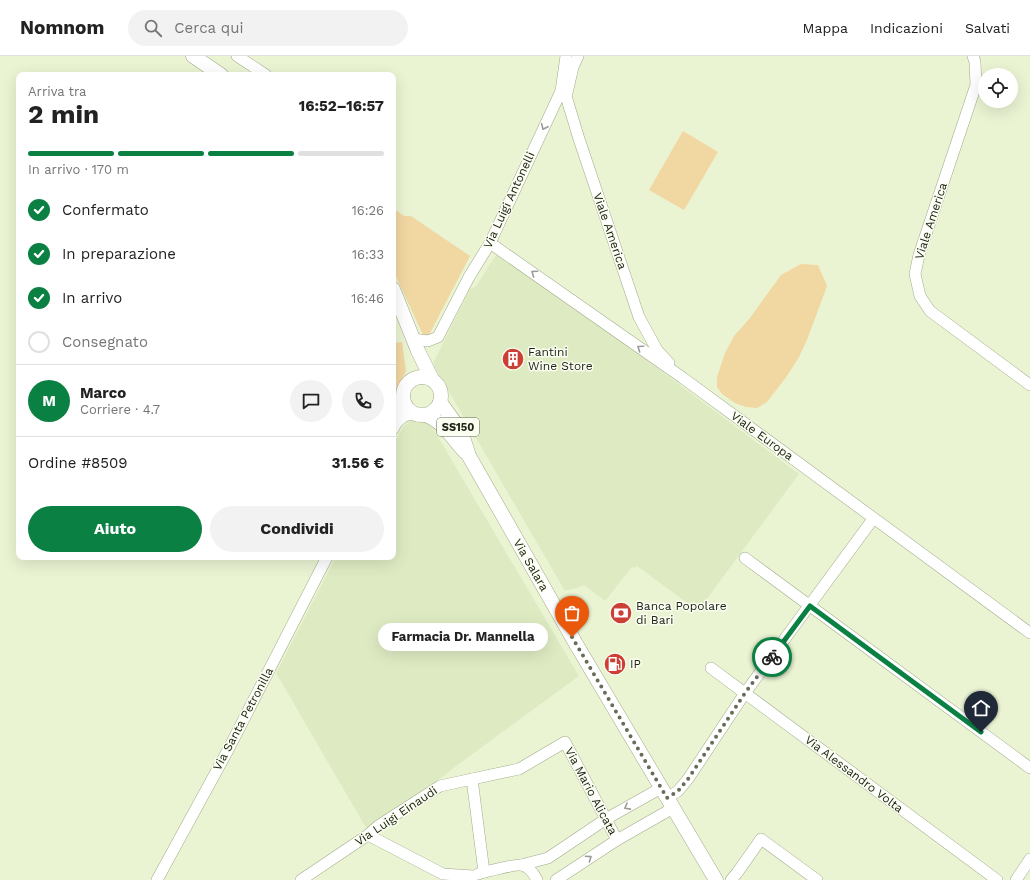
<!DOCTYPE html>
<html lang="it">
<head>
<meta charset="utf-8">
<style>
	:root { --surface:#fff; --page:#f2f2f2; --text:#222; --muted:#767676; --line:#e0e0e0; --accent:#0b8043 }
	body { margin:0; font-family:"Work Sans",sans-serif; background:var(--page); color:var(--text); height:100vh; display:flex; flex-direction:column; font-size:15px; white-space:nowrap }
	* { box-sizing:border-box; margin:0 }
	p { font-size:13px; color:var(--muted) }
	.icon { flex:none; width:22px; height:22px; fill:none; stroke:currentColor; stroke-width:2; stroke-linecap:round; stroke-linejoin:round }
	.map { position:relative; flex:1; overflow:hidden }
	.drawer { position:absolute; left:16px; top:16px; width:380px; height:488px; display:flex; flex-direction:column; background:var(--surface); border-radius:8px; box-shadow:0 4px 16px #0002 }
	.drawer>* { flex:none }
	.buttons { position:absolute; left:978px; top:12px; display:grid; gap:8px }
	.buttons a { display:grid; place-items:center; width:40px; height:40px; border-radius:50%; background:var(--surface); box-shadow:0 4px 16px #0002; font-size:20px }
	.pin { position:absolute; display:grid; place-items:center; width:34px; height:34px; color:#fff; margin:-41px -17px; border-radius:50% 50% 50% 0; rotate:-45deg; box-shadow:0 0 4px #0007 }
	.pin .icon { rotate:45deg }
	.courier { position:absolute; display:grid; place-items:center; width:40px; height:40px; margin:-20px; border:3px solid #0b8043; border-radius:50%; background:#fff; color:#222; box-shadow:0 1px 5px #0007 }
	.bubble { position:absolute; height:28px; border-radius:14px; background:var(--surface); box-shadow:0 4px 16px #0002; font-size:13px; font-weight:700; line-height:28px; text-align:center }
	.summary em { font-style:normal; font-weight:700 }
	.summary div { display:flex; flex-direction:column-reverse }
	.summary { display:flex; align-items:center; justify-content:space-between; height:68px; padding:0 12px }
	h1 { font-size:26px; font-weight:700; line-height:30px }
	.bar { display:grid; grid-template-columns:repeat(4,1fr); gap:6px 4px; align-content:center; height:48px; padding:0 12px }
	.bar i { height:5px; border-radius:3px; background:var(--line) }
	.bar .current { background:var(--accent) }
	.bar p { grid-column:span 4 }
	.line { display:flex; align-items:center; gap:10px; padding:0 12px; border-top:1px solid var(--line) }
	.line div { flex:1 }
	.round { display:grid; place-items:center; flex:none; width:42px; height:42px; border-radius:21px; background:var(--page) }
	ol { padding:0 12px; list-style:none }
	li { display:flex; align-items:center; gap:12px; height:44px }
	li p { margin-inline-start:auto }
	li .icon { padding:4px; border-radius:50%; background:var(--accent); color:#fff; stroke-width:4 }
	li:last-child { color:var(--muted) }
	li i { width:22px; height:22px; border:2px solid var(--line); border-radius:50% }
	.button { display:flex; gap:8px; margin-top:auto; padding:8px 12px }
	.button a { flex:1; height:46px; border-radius:24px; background:var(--accent); color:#fff; font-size:16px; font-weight:700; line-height:46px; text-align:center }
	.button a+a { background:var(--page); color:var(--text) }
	header { display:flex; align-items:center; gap:24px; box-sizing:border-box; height:56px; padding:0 20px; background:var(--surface); border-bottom:1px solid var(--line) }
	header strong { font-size:19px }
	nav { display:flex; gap:22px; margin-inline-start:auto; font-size:14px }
	.search { width:280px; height:36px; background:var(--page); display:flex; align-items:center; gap:10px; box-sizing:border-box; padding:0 14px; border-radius:22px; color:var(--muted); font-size:15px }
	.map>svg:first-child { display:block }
</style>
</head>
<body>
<header>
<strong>Nomnom</strong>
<div class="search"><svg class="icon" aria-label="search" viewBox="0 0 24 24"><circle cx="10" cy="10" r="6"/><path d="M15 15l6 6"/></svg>Cerca qui</div>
<nav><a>Mappa</a><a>Indicazioni</a><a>Salvati</a></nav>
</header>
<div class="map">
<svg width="1030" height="824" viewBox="0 0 1030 824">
	<rect width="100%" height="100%" fill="#eaf4d3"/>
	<g fill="#deebc2">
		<polygon points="496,199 503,201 633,294 799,418 698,555 637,510 634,512 632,511 605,545 584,529 577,532 565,535 434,310 434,305 470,233 476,230"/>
		<polygon points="413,363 423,363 431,369 579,620 459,708 369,777 276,617 336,501 393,501 393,389 404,370"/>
	</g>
	<g fill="#f1d7a2">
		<polygon points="683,75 718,96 684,154 649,134"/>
		<polygon points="393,152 404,160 411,160 470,200 429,279 424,281 393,214"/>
		<polygon points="801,208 818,209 827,230 807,284 799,301 787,320 767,346 757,352 746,351 735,347 722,338 717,331 717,321 725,297 734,280 750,262 781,219"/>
		<polygon points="402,286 406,315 399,329 393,347 393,287"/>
	</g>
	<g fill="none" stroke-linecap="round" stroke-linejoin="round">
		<g stroke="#a0aa8b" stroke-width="12">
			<g id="minor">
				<polyline points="237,0 266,19"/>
				<polyline points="973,0 975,6 976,29 919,199 915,218 920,240 930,255 1030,329"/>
				<polyline points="561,35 566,40 579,83 639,261 657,294 669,307"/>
				<polyline points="567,37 573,11 578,0"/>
				<polyline points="490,187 683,322 1030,577"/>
				<polyline points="413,283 428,285 438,281 469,221 490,187 561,35 566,0"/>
				<polyline points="397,366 403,361 413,357"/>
				<polyline points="393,373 397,366 402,341"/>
				<polyline points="745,502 1030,712"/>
				<polyline points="711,612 997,824"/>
				<polyline points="472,723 484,816"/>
				<polyline points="667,742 678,735 688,723 745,637 873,463"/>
				<polyline points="368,779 443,818 473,820"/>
				<polyline points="521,809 548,802 606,763 661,732"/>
				<path d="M478,818C484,816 516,808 522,809C529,811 534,818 537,824"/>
				<polyline points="157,824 228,694 327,501"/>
				<polyline points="301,824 368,779 378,770 440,730 519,713 565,686 617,784"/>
				<polyline points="556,824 617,784 673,752"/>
				<polyline points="731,824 737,817 761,783 817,824"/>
				<polyline points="1016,824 1030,803"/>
			</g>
		</g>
		<g stroke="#a0aa8b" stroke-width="15">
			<g id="major">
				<polyline points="193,0 221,19"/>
				<polyline points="393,233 418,295 432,323"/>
				<circle cx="422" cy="340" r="19"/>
				<polyline points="440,346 461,375 469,400 576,588 716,824"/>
				<path d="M426,359C444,366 452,382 465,396"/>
			</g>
		</g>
		<use href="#minor" stroke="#fff" stroke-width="11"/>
		<use href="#major" stroke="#fff" stroke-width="14"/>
	</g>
	<defs><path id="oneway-chevron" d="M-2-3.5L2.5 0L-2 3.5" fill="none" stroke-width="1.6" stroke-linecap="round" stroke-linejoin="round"/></defs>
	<g stroke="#9b9c97">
		<use href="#oneway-chevron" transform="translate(544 71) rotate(115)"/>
		<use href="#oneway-chevron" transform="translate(534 217) rotate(-145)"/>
		<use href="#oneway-chevron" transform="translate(640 292) rotate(-145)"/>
		<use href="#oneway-chevron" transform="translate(627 751) rotate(151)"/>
		<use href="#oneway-chevron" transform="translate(589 802) rotate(-34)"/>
	</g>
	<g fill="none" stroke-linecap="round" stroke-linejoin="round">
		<polyline stroke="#676d59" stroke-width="4" stroke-dasharray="0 7.2" points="572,581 667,742 678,735 688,723 745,637 772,601"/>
		<polyline stroke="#0b8043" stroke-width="5" points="772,601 810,550 981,676"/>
	</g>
	<defs>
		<g id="building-disc" transform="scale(1.15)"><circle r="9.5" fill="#cc3f35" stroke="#fafef1"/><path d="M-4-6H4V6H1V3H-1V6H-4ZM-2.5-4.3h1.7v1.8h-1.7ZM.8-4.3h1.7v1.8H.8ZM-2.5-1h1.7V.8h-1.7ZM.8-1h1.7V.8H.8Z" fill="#fff"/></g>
		<g id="bank-disc" transform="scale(1.15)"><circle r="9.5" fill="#cc3f35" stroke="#fafef1"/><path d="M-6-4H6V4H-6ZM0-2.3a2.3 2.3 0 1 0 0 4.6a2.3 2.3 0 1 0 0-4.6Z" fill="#fff"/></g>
		<g id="fuel-disc" transform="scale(1.15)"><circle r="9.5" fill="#cc3f35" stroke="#fafef1"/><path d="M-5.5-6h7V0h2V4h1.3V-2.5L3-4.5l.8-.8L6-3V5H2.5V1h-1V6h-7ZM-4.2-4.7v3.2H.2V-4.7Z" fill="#fff"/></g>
	</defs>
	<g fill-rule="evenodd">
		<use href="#building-disc" x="513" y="303"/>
		<use href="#bank-disc" x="621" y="557"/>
		<use href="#fuel-disc" x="615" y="608"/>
	</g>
	<g text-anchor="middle" stroke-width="3" stroke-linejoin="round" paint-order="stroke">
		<rect fill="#fafef1" stroke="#626559" stroke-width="1" x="437" y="362" width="42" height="18" rx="3"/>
		<g font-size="11" font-weight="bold" fill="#212418">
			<text x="458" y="375">SS150</text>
		</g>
		<g font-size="12" fill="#212418" stroke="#fafef1">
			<text transform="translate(509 144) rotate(-65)" y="4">Via Luigi Antonelli</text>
			<text transform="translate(931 165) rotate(-72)" y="4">Viale America</text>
			<text transform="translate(610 175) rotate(71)" y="4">Viale America</text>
			<text transform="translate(762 380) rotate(36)" y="4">Viale Europa</text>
			<text transform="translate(531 509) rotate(60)" y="4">Via Salara</text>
			<text transform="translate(243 663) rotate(-62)" y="4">Via Santa Petronilla</text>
			<text transform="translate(854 718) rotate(37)" y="4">Via Alessandro Volta</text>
			<text transform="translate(591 735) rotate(62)" y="4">Via Mario Alicata</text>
			<text transform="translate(396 760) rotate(-34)" y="4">Via Luigi Einaudi</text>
		</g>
		<g font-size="12" fill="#212418" stroke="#fafef1" text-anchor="start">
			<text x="528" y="300">Fantini<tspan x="528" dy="14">Wine Store</tspan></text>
			<text x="636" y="554">Banca Popolare<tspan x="636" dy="14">di Bari</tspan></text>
			<text x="630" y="612">IP</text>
		</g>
	</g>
</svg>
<div class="buttons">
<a><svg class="icon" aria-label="locate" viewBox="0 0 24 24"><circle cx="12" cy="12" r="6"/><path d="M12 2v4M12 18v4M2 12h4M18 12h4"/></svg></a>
</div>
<div class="pin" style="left:572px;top:581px;background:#ea580c"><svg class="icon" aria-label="bag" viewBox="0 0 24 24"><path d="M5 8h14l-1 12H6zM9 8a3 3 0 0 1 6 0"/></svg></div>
<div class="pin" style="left:981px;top:676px;background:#1f2937"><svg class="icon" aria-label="home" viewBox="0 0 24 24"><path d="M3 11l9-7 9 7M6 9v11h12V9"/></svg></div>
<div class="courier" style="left:772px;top:601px"><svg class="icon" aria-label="bike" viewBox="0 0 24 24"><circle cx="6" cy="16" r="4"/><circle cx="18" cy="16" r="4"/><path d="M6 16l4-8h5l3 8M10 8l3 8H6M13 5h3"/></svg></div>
<div class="bubble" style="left:378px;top:567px;width:170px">Farmacia Dr. Mannella</div>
<section class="drawer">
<div class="summary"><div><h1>2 min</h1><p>Arriva tra</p></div><em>16:52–16:57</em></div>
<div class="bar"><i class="current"></i><i class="current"></i><i class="current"></i><i></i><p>In arrivo · 170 m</p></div>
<ol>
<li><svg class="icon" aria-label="check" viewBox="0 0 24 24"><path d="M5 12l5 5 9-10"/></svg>Confermato<p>16:26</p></li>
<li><svg class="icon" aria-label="check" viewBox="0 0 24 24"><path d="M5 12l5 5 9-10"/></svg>In preparazione<p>16:33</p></li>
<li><svg class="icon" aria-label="check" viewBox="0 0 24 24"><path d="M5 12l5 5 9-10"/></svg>In arrivo<p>16:46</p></li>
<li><i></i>Consegnato</li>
</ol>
<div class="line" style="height:72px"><b class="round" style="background:var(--accent);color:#fff">M</b><div><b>Marco</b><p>Corriere · 4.7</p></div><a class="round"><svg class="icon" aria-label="chat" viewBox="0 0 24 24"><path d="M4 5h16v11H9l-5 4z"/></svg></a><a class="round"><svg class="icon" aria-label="phone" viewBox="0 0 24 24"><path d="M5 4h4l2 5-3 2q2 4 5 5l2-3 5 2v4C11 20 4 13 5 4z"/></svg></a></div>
<div class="line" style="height:52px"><div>Ordine #8509</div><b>31.56 €</b></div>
<div class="button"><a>Aiuto</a><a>Condividi</a></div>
</section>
</div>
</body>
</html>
